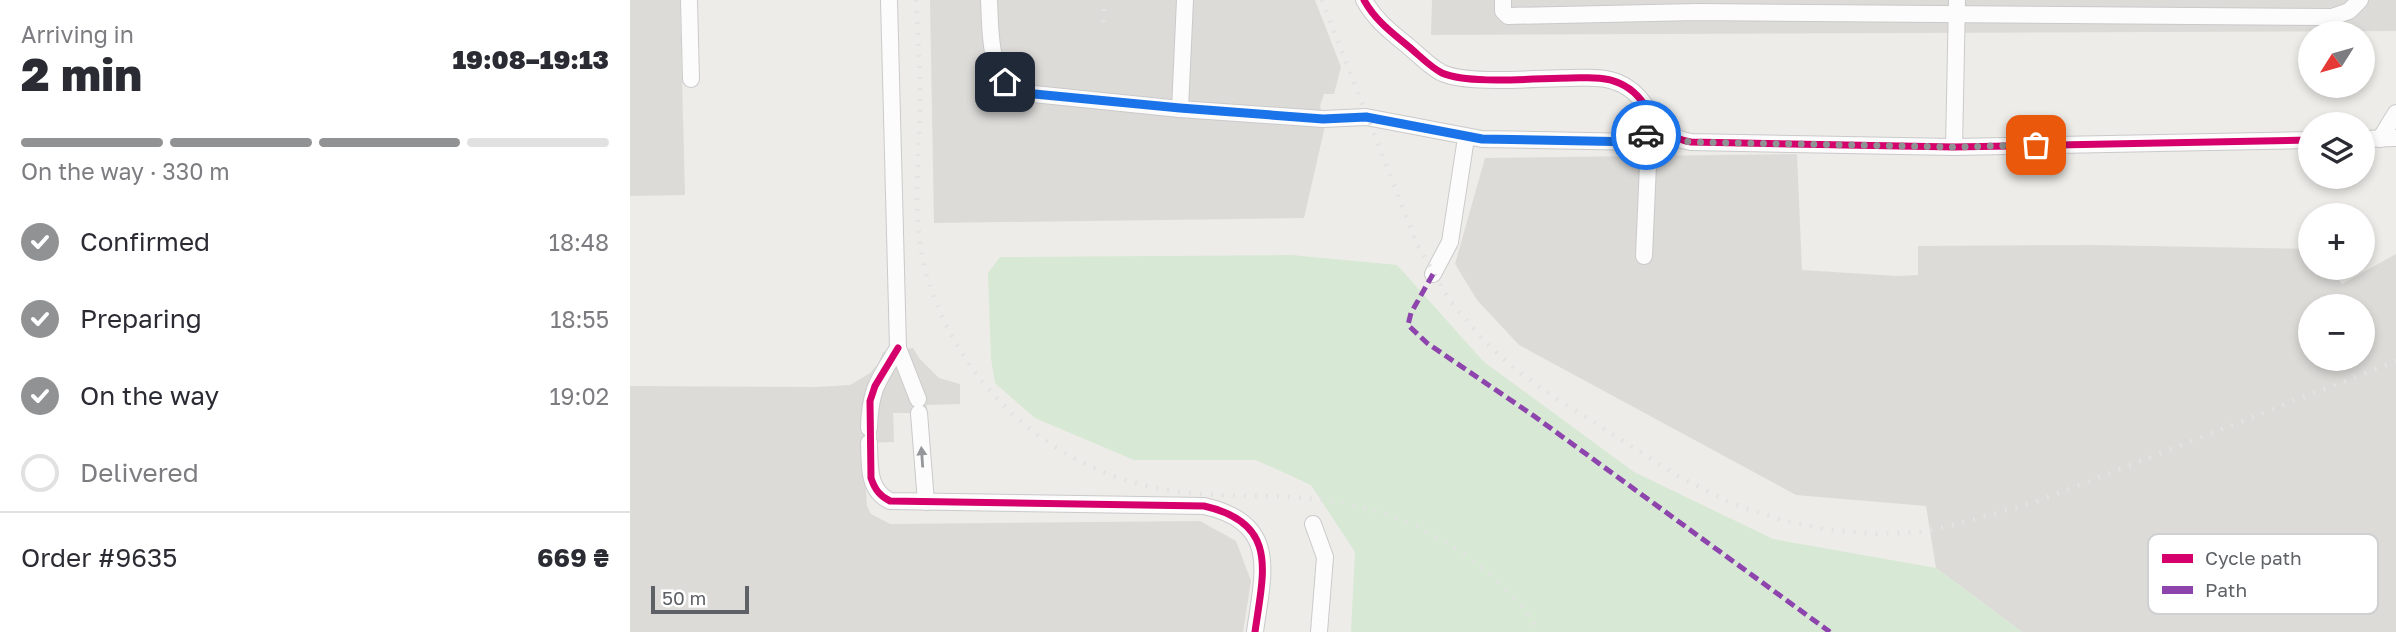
<!DOCTYPE html>
<html lang="en">
<head>
<meta charset="utf-8">
<style>
	:root { --surface:#fff; --page:#f2f2f3; --text:#2b2b33; --muted:#7c7c81; --line:#e1e1e2; --accent:#909294 }
	body { margin:0; font-family:"Golos Text",sans-serif; background:var(--page); color:var(--text); height:100vh; display:flex; flex-direction:column; font-size:26px; white-space:nowrap }
	* { box-sizing:border-box; margin:0 }
	p { font-size:23px; color:var(--muted) }
	.icon { flex:none; width:38px; height:38px; fill:none; stroke:currentColor; stroke-width:2; stroke-linecap:round; stroke-linejoin:round }
	.map { position:relative; flex:1; overflow:hidden }
	.panel { display:flex; flex-direction:column; background:var(--surface); width:630px }
	.panel>* { flex:none }
	.needle { width:46px; rotate:233deg }
	.buttons { position:absolute; left:1668px; top:21px; display:grid; gap:14px }
	.buttons a { display:grid; place-items:center; width:77px; height:77px; border-radius:50%; background:var(--surface); box-shadow:0 4px 10px #0003; font-size:35px }
	.scale { position:absolute; left:21px; bottom:18px; width:98px; box-sizing:border-box; padding-left:7px; border:4px solid #5e6166; border-top:0; font-size:19px; line-height:24px; white-space:nowrap; color:#5e6166; -webkit-text-stroke:5px #fff; paint-order:stroke }
	.pin { position:absolute; display:grid; place-items:center; width:60px; height:60px; color:#fff; margin:-30px; border-radius:14px; box-shadow:0 4px 10px #0006 }
	.courier { position:absolute; display:grid; place-items:center; width:70px; height:70px; margin:-35px; border:5px solid #1a73e8; border-radius:50%; background:#fff; color:#222; box-shadow:0 2px 9px #0007 }
	.summary em { font-style:normal; font-weight:800 }
	.summary div { display:flex; flex-direction:column-reverse }
	.summary { display:flex; align-items:center; justify-content:space-between; height:119px; padding:0 21px }
	h1 { font-size:46px; font-weight:800; line-height:52px }
	.bar { display:grid; grid-template-columns:repeat(4,1fr); gap:10px 7px; align-content:center; height:84px; padding:0 21px }
	.bar i { height:9px; border-radius:5px; background:var(--line) }
	.bar .current { background:var(--accent) }
	.bar p { grid-column:span 4 }
	.line { display:flex; align-items:center; gap:18px; padding:0 21px; border-top:2px solid var(--line) }
	.line div { flex:1 }
	ol { padding:0 21px; list-style:none }
	li { display:flex; align-items:center; gap:21px; height:77px }
	li p { margin-inline-start:auto }
	li .icon { padding:7px; border-radius:50%; background:var(--accent); color:#fff; stroke-width:4 }
	li:last-child { color:var(--muted) }
	li i { width:38px; height:38px; border:4px solid var(--line); border-radius:50% }
	main { display:flex; flex:1; min-height:0 }
	.map>svg:first-child { display:block }
</style>
</head>
<body>
<main>
<section class="panel">
<div class="summary"><div><h1>2 min</h1><p>Arriving in</p></div><em>19:08–19:13</em></div>
<div class="bar"><i class="current"></i><i class="current"></i><i class="current"></i><i></i><p>On the way · 330 m</p></div>
<ol>
<li><svg class="icon" aria-label="check" viewBox="0 0 24 24"><path d="M5 12l5 5 9-10"/></svg>Confirmed<p>18:48</p></li>
<li><svg class="icon" aria-label="check" viewBox="0 0 24 24"><path d="M5 12l5 5 9-10"/></svg>Preparing<p>18:55</p></li>
<li><svg class="icon" aria-label="check" viewBox="0 0 24 24"><path d="M5 12l5 5 9-10"/></svg>On the way<p>19:02</p></li>
<li><i></i>Delivered</li>
</ol>
<div class="line" style="height:91px"><div>Order #9635</div><b>669 ₴</b></div>
</section>
<div class="map">
<svg width="1766" height="632" viewBox="0 0 1766 632">
	<rect width="100%" height="100%" fill="#edece8"/>
	<g fill="#dddbd8" fill-rule="evenodd">
		<polygon points="0,0 50,0 55,195 0,196"/>
		<polygon points="300,0 685,0 711,67 704,94 694,94 690,106 695,126 674,218 304,223"/>
		<polygon points="802,0 1766,0 1766,31 801,35"/>
		<path d="M1167,154L1172,270L1267,276L1288,275V246L1461,245L1680,249V268H1700L1712,284L1766,254V632H1392L1306,568L1296,506L1166,495L889,345L847,300L825,264L855,158ZM1680,306H1732V359H1680Z"/>
		<polygon points="283,348 289,358 309,378 330,384 330,404 297,405 297,413 263,413 264,442 233,443 237,506 241,514 260,524 570,521 606,541 621,581 613,632 0,632 0,386 186,387 220,385 240,373 248,364 253,352"/>
	</g>
	<polygon fill="#d7e8d4" points="661,255 767,265 854,362 1004,472 1143,539 1306,568 1392,632 721,632 725,552 681,485 626,460 504,460 405,418 365,383 361,358 358,273 370,257"/>
	<g fill="none" stroke-linecap="round" stroke-linejoin="round">
		<g stroke="#cacaca" stroke-width="18">
			<g id="minor">
				<polyline points="59,0 61,79"/>
				<polyline points="259,0 268,348 288,399"/>
				<path d="M359,0C361,34 357,79 394,93L550,109L693,119L736,117L852,139L1008,142L1027,125"/>
				<path d="M734,0C745,20 761,32 778,46C789,55 800,67 812,73C839,85 909,78 941,78C957,78 974,76 989,83C1024,98 1018,135 1061,142L1324,147L1680,140"/>
				<polyline points="873,0 873,11 878,16 1067,12 1702,17 1719,11 1730,0"/>
				<polyline points="550,109 555,0"/>
				<polyline points="1732,139 1766,138"/>
				<polyline points="1750,139 1766,113"/>
				<polyline points="1008,142 1018,164 1014,256"/>
				<polyline points="1324,147 1327,0"/>
				<polyline points="803,274 820,242 836,138"/>
				<polyline points="289,413 296,502"/>
				<path d="M239,428C240,389 248,381 268,348"/>
				<path d="M239,443C240,465 237,490 260,501L574,506C650,523 633,573 625,632"/>
				<polyline points="683,524 695,557 689,632"/>
			</g>
		</g>
		<use href="#minor" stroke="#fcfcfc" stroke-width="16"/>
		<g stroke="#e3e3e3" stroke-width="4.5" stroke-dasharray="2 9" stroke-linecap="butt">
			<path d="M286,0C288,33 290,67 290,100C290,156 281,214 295,269C325,383 422,472 538,490C592,499 648,493 702,501C787,515 862,560 910,632"/>
			<polyline points="692,0 787,244 820,301 855,342 880,365 915,391 1048,476 1103,504 1149,519 1198,530 1247,534 1289,532 1326,524 1403,503 1766,361"/>
			<polyline points="473,22 475,0"/>
		</g>
		<polyline stroke="#8e44ad" stroke-width="5" stroke-dasharray="10 5" stroke-linecap="butt" points="803,274 781,313 778,325 797,343 904,416 1200,632"/>
		<g stroke="#fff" stroke-width="11">
			<g id="cycleway">
				<path d="M734,0C745,20 761,32 778,46C789,55 800,67 812,73C839,85 909,78 941,78C957,78 974,76 989,83C1024,98 1018,135 1061,142L1324,147L1680,140"/>
				<path d="M268,348L245,386L240,401L241,478C245,490 250,496 260,501L574,506C650,523 633,573 625,632"/>
			</g>
		</g>
		<use href="#cycleway" stroke="#d6006c" stroke-width="7"/>
	</g>
	<defs><path id="oneway-solid" d="M-6-.8H1V-3.2L6.5 0L1 3.2V.8H-6Z" transform="scale(1.75)"/></defs>
	<use fill="#95979a" href="#oneway-solid" transform="translate(292 457) rotate(-94)"/>
	<g fill="none" stroke-linecap="round" stroke-linejoin="round">
		<path stroke="#909294" stroke-width="7" stroke-dasharray="0 12.6" d="M1016,135L1027,125C1038,135 1046,139 1060,142L1324,147L1406,145"/>
		<polyline stroke="#1a73e8" stroke-width="9" points="375,82 383,89 394,93 550,108 693,119 736,117 852,139 1008,142 1016,135"/>
	</g>
	<rect x="1518" y="534" width="230" height="80" rx="10" fill="#fff" stroke="#cfd0d1" stroke-width="2"/>
	<rect x="1532" y="554" width="31" height="9" fill="#d6006c"/>
	<rect x="1532" y="586" width="31" height="8" fill="#8e44ad"/>
	<g font-size="19" fill="#5e6166">
		<text x="1575" y="565">Cycle path</text>
		<text x="1575" y="597">Path</text>
	</g>
</svg>
<div class="buttons">
<a><svg class="needle" viewBox="-14 -14 28 28"><path d="M0-13l5 13h-10z" fill="#e53935"/><path d="M0 13l5-13h-10z" fill="#7c7c81"/></svg></a>
<a><svg class="icon" aria-label="layers" viewBox="0 0 24 24"><path d="M12 4l9 5-9 5-9-5zM3 14l9 5 9-5"/></svg></a>
<a>+</a>
<a>−</a>
</div>
<div class="scale">50 m</div>
<div class="pin" style="left:1406px;top:145px;background:#ea580c"><svg class="icon" aria-label="bag" viewBox="0 0 24 24"><path d="M5 8h14l-1 12H6zM9 8a3 3 0 0 1 6 0"/></svg></div>
<div class="pin" style="left:375px;top:82px;background:#1f2937"><svg class="icon" aria-label="home" viewBox="0 0 24 24"><path d="M3 11l9-7 9 7M6 9v11h12V9"/></svg></div>
<div class="courier" style="left:1016px;top:135px"><svg class="icon" aria-label="car" viewBox="0 0 24 24"><path d="M5 17H2v-5l4-1 3-4h7l3 4 3 1v5h-3M9 17h6M6 11h13"/><circle cx="7" cy="17" r="2"/><circle cx="17" cy="17" r="2"/></svg></div>
</div>
</main>
</body>
</html>
